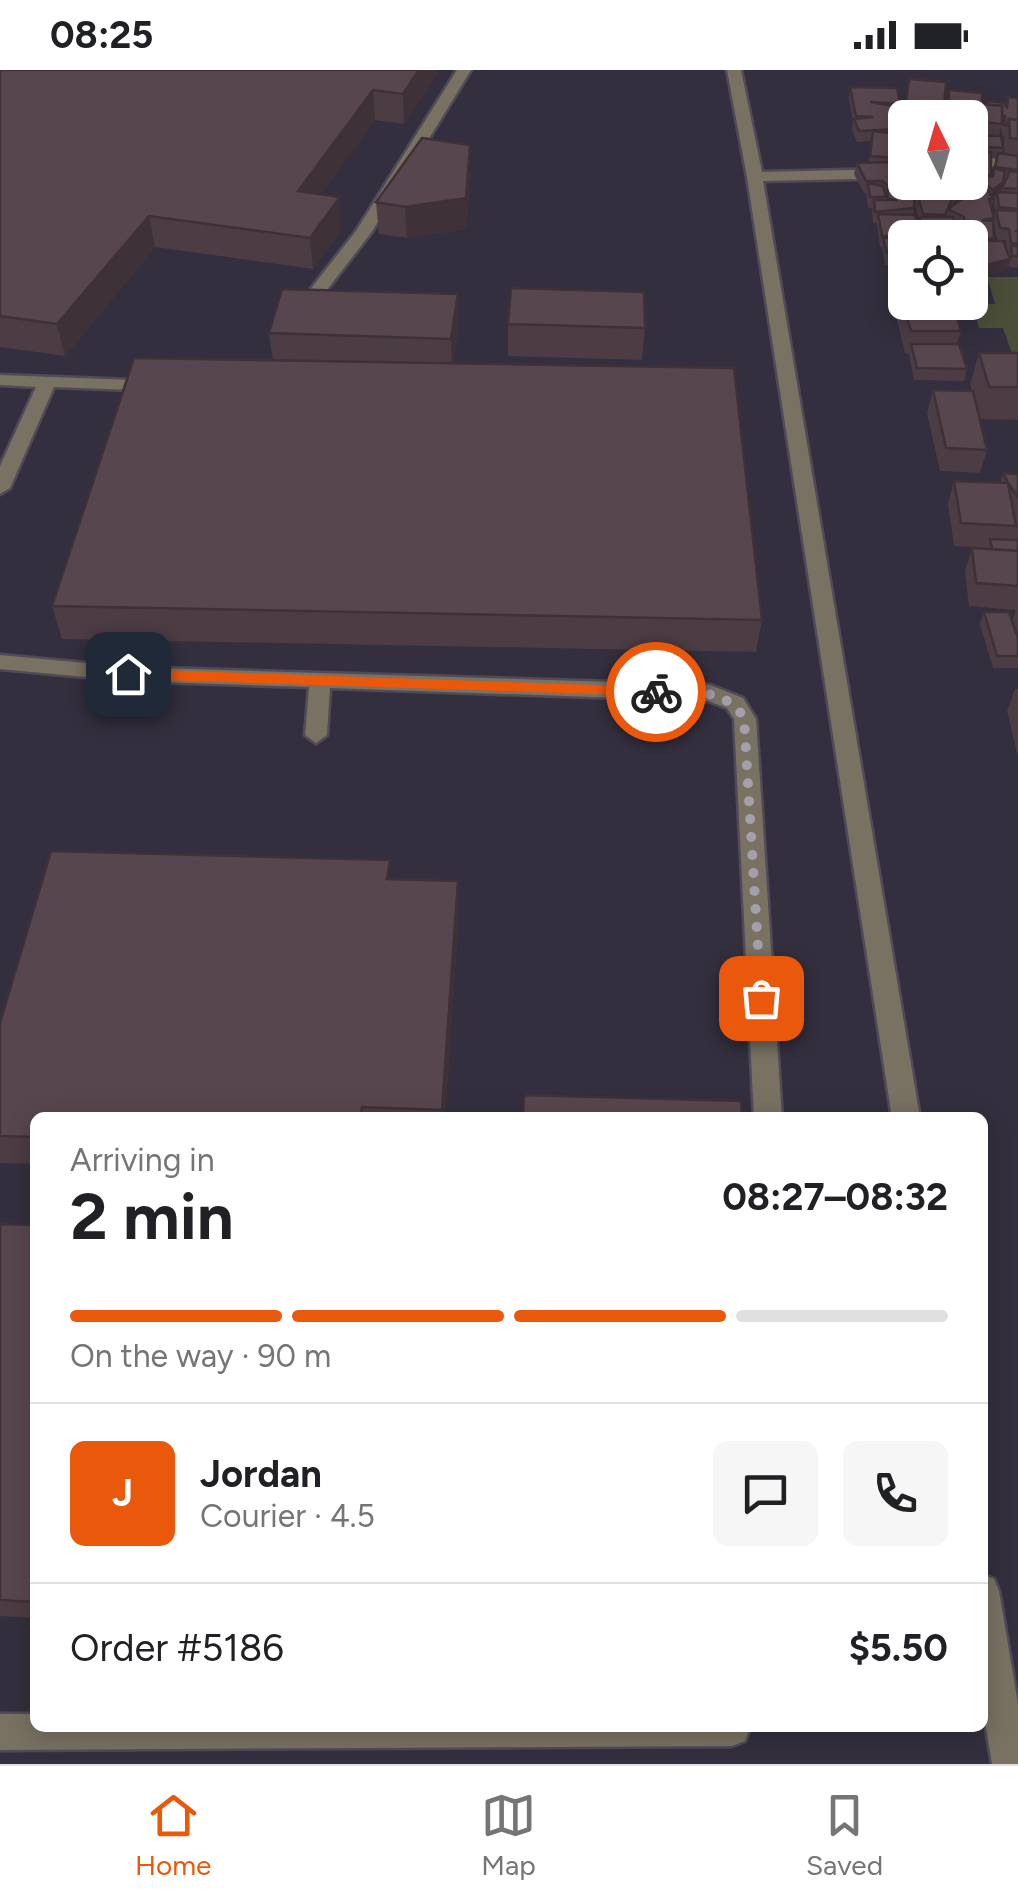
<!DOCTYPE html>
<html lang="en">
<head>
<meta charset="utf-8">
<style>
	:root { --surface:#fff; --page:#f6f6f6; --text:#202124; --muted:#757577; --line:#e0e0e0; --accent:#ea580c }
	body { margin:0; font-family:Figtree,sans-serif; background:var(--page); color:var(--text); height:100vh; display:flex; flex-direction:column; font-size:38px; white-space:nowrap }
	* { box-sizing:border-box; margin:0 }
	p { font-size:32px; color:var(--muted) }
	.icon { flex:none; width:55px; height:55px; fill:none; stroke:currentColor; stroke-width:2; stroke-linecap:round; stroke-linejoin:round }
	.map { position:relative; flex:1; overflow:hidden }
	.side { position:absolute; left:30px; top:1042px; width:958px; height:620px; display:flex; flex-direction:column; background:var(--surface); border-radius:15px; box-shadow:0 5px 25px #0003 }
	.side>* { flex:none }
	.needle { width:65px; rotate:355deg }
	.fabs { position:absolute; left:888px; top:30px; display:grid; gap:20px }
	.fabs a { display:grid; place-items:center; width:100px; height:100px; border-radius:15px; background:var(--surface); box-shadow:0 5px 25px #0003; font-size:50px }
	.pin { position:absolute; display:grid; place-items:center; width:85px; height:85px; color:#fff; margin:-42px; border-radius:20px; box-shadow:0 5px 15px #0006 }
	.courier { position:absolute; display:grid; place-items:center; width:100px; height:100px; margin:-50px; border:8px solid #ea580c; border-radius:50%; background:#fff; color:#222; box-shadow:0 2px 12px #0007 }
	.headline em { font-style:normal; font-weight:700 }
	.headline div { display:flex; flex-direction:column-reverse }
	.headline { display:flex; align-items:center; justify-content:space-between; height:170px; padding:0 40px }
	h1 { font-size:65px; font-weight:700; line-height:75px }
	.bar { display:grid; grid-template-columns:repeat(4,1fr); gap:15px 10px; align-content:center; height:120px; padding:0 40px }
	.bar i { height:12px; border-radius:8px; background:var(--line) }
	.bar .current { background:var(--accent) }
	.bar p { grid-column:span 4 }
	.line { display:flex; align-items:center; gap:25px; padding:0 40px; border-top:2px solid var(--line) }
	.line div { flex:1 }
	.round { display:grid; place-items:center; flex:none; width:105px; height:105px; border-radius:15px; background:var(--page) }
	.status { display:flex; justify-content:space-between; align-items:center; height:70px; padding:0 50px; background:var(--surface); direction:ltr }
	.status svg { height:28px; fill:currentColor }
	.dock { display:flex; justify-content:space-around; align-items:center; height:140px; border-top:2px solid var(--line); background:var(--surface); font-size:28px; color:var(--muted) }
	.dock a { display:grid; justify-items:center; gap:5px }
	.dock .current { color:var(--accent) }
	.map>svg:first-child { display:block }
</style>
</head>
<body>
<div class="status"><b>08:25</b><svg viewBox="0 0 49 12"><path d="M0 12V9h3v3zM5 12V6h3v6zM10 12V3h3v9zM15 12V0h3v12zM26 1h20v11H26zM47 4h2v5h-2z"/></svg></div>
<div class="map">
<svg width="1018" height="1694" viewBox="0 0 1018 1694">
	<rect width="100%" height="100%" fill="#332f3e"/>
	<polygon fill="#4b4f38" points="987,207 1018,207 1018,290 1014,289 1003,258 979,258 972,234 995,234"/>
	<g fill="none" stroke-linecap="round" stroke-linejoin="round">
		<g stroke="#4f4b59" stroke-width="5">
			<g id="minor">
				<polygon points="457,0 471,0 371,163 316,234 304,234 302,230 356,161"/>
				<polygon points="727,0 741,0 762,102 894,99 898,86 905,82 905,107 901,108 763,111 920,1048 892,1048 747,107"/>
				<polygon points="970,84 1018,89 1018,99 970,94"/>
				<polygon points="0,305 159,311 168,316 159,321 54,317 10,418 0,424 0,396 36,317 0,315"/>
				<polygon points="0,585 128,597 710,615 743,628 756,649 782,1048 754,1048 734,649 727,638 708,631 330,618 327,665 316,673 305,665 309,617 128,611 0,599"/>
				<polygon points="982,1504 994,1509 999,1521 1018,1634 1018,1694 992,1694 982,1633"/>
				<polygon points="0,1644 35,1644 35,1658 750,1658 745,1671 732,1676 0,1680"/>
			</g>
		</g>
		<use href="#minor" fill="#797162" fill-rule="evenodd"/>
	</g>
	<g fill="#4c3c43" fill-rule="evenodd">
		<polygon points="0,0 437,0 437,5 404,54 375,50 321,124 342,158 313,199 155,177 65,286 0,277"/>
		<polygon points="909,9 944,36 942,48 905,48 905,83 903,82 902,54"/>
		<path d="M850,17L900,34L898,45H895V52L898,59L896,95L905,112H970L974,87H971L970,97V48H946L947,31L949,20L982,34L1006,36L1008,27L1018,28V198L1009,197L1008,194L1007,200L978,208L977,205L975,215L970,214V168H905V195H885L882,177H880L877,153H873L872,138H868L866,123H864L854,104L857,93L869,92L871,71L857,72L852,60L853,53L849,28ZM1001,57L1002,66H1004V84H1002L1003,78L999,66ZM991,88L997,89L992,107H990ZM957,122L959,131L952,136L956,128ZM995,127L994,133L995,143L994,148L991,136ZM915,135L919,149L917,155L913,145ZM993,152L997,170H1006L1007,183L993,171Z"/>
		<polygon points="471,105 466,159 407,168 379,164 376,132"/>
		<polygon points="458,224 459,256 453,293 762,550 756,582 62,569 52,536 273,291 269,263"/>
		<polygon points="901,224 961,261 957,274 967,299 964,311 914,310 909,284 905,283 896,246"/>
		<polygon points="508,254 645,258 642,290 508,286"/>
		<polygon points="979,283 1018,283 1018,350 980,349 987,380 980,403 940,401 927,343 933,320 972,321 970,315"/>
		<polygon points="1003,403 1018,404 1018,598 993,598 980,554 984,542 1012,551 1016,540 969,536 965,501 972,478 987,478 954,476 948,434 954,411 1000,413"/>
		<polygon points="1015,619 1018,619 1018,688 1007,641"/>
		<polygon points="391,809 459,842 445,1048 35,1048 35,1094 0,1093 0,953"/>
		<polygon points="0,1154 35,1155 35,1548 0,1546"/>
	</g>
	<g fill="#3e3137">
		<polygon points="419,0 437,0 437,5 404,54 403,24"/>
		<polygon points="373,20 375,50 301,152 298,121"/>
		<polygon points="470,75 471,105 466,159 407,168 405,137"/>
		<polygon points="1003,112 1000,123 997,122 995,127 990,129 993,120"/>
		<polygon points="340,127 342,158 313,199 310,168"/>
		<polygon points="149,146 155,177 65,286 57,254"/>
		<polygon points="1010,189 1007,200 978,208 982,196"/>
		<polygon points="458,224 459,256 452,301 451,269"/>
		<polygon points="458,811 459,842 445,1048 442,1048"/>
	</g>
	<g fill="#58464e" stroke="#3e3137" stroke-width="2.5">
		<polygon points="0,0 419,0 403,24 373,20 298,121 340,127 310,168 149,146 57,254 0,246"/>
		<polygon points="909,9 946,12 944,36 906,32"/>
		<polygon points="850,17 897,18 900,34 870,32 895,36 896,49 893,48 898,59 859,61 854,49 873,47 856,46"/>
		<polygon points="949,20 982,23 982,34 950,31 949,36"/>
		<polygon points="1008,27 1018,28 1018,50 1009,49 1007,55 1004,55 1005,46 1002,46 1002,36 987,35 987,31 1004,33 1007,37"/>
		<polygon points="950,31 1002,36 1002,54 970,51 970,48 949,48"/>
		<polygon points="1009,49 1018,50 1018,69 1010,68"/>
		<polygon points="873,61 899,64 897,88 870,86"/>
		<polygon points="970,65 1001,66 1003,78 970,76"/>
		<polygon points="422,68 470,75 466,128 405,137 376,132"/>
		<polygon points="975,81 991,82 991,105 976,104 970,107 970,101 975,102 974,92 982,90 975,89"/>
		<polygon points="998,83 1018,86 1018,100 995,97"/>
		<polygon points="888,92 898,104 892,94 905,95 905,112 956,112 958,116 945,145 923,144 915,116 902,118 915,118 914,138 875,142 874,130 897,130 888,129 887,115 882,111 866,111 857,93"/>
		<polygon points="994,98 1005,101 1003,112 993,120 979,109 993,106"/>
		<polygon points="1010,101 1018,102 1018,119 1002,118"/>
		<polygon points="978,110 988,120 993,129 989,129 994,148 982,150 993,151 994,169 972,168 970,159 964,159 964,147 948,139 963,128 963,121 968,121 961,119 960,112 970,112 970,111"/>
		<polygon points="868,113 883,116 886,127 870,127"/>
		<polygon points="997,122 1018,123 1018,139 999,137"/>
		<polygon points="996,140 1018,141 1018,161 1015,161 1018,161 1018,174 1011,173 1009,159 1000,158"/>
		<polygon points="878,144 915,145 920,166 882,166"/>
		<polygon points="919,147 953,147 958,159 933,159 931,166 926,166"/>
		<polygon points="933,159 970,159 981,193 970,191 970,168 936,168"/>
		<polygon points="883,168 905,168 905,183 887,183"/>
		<polygon points="974,171 1003,171 1010,189 982,196"/>
		<polygon points="1011,176 1018,176 1018,186 1012,186"/>
		<polygon points="511,218 644,222 645,258 508,254"/>
		<polygon points="282,219 458,224 451,269 269,263"/>
		<polygon points="901,224 905,224 905,232 952,232 961,261 911,261"/>
		<polygon points="911,274 959,274 967,299 917,298"/>
		<polygon points="979,283 1018,283 1018,317 989,317"/>
		<polygon points="134,288 734,298 762,550 52,536"/>
		<polygon points="933,320 973,321 987,380 946,378"/>
		<polygon points="1003,403 1018,404 1018,427 1008,413 1016,456 961,453 954,411 1008,413"/>
		<polygon points="990,469 1018,470 1018,481 992,479"/>
		<polygon points="972,478 1018,481 1018,516 976,513"/>
		<polygon points="984,542 1009,542 1018,568 1018,586 997,586"/>
		<polygon points="51,781 390,790 387,809 458,811 442,1040 362,1037 361,1048 35,1048 35,1067 0,1066 0,953"/>
		<polygon points="524,1025 741,1031 742,1048 523,1048"/>
		<polygon points="0,1154 35,1155 35,1532 0,1530"/>
	</g>
	<polygon fill="#ea580c" points="128,599 656,617 663,622 656,626 128,609 121,604"/>
	<g fill="none" stroke-linecap="round" stroke-linejoin="round">
		<path stroke="#a3a0ac" stroke-width="10" stroke-dasharray="0 18" d="M656,622C689,623 726,617 744,648L761,928"/>
	</g>
</svg>
<div class="fabs">
<a><svg class="needle" viewBox="-14 -14 28 28"><path d="M0-13l5 13h-10z" fill="#e53935"/><path d="M0 13l5-13h-10z" fill="#757577"/></svg></a>
<a><svg class="icon" aria-label="locate" viewBox="0 0 24 24"><circle cx="12" cy="12" r="6"/><path d="M12 2v4M12 18v4M2 12h4M18 12h4"/></svg></a>
</div>
<div class="pin" style="left:761px;top:928px;background:#ea580c"><svg class="icon" aria-label="bag" viewBox="0 0 24 24"><path d="M5 8h14l-1 12H6zM9 8a3 3 0 0 1 6 0"/></svg></div>
<div class="pin" style="left:128px;top:604px;background:#1f2937"><svg class="icon" aria-label="home" viewBox="0 0 24 24"><path d="M3 11l9-7 9 7M6 9v11h12V9"/></svg></div>
<div class="courier" style="left:656px;top:622px"><svg class="icon" aria-label="bike" viewBox="0 0 24 24"><circle cx="6" cy="16" r="4"/><circle cx="18" cy="16" r="4"/><path d="M6 16l4-8h5l3 8M10 8l3 8H6M13 5h3"/></svg></div>
<section class="side">
<div class="headline"><div><h1>2 min</h1><p>Arriving in</p></div><em>08:27–08:32</em></div>
<div class="bar"><i class="current"></i><i class="current"></i><i class="current"></i><i></i><p>On the way · 90 m</p></div>
<div class="line" style="height:180px"><b class="round" style="background:var(--accent);color:#fff">J</b><div><b>Jordan</b><p>Courier · 4.5</p></div><a class="round"><svg class="icon" aria-label="chat" viewBox="0 0 24 24"><path d="M4 5h16v11H9l-5 4z"/></svg></a><a class="round"><svg class="icon" aria-label="phone" viewBox="0 0 24 24"><path d="M5 4h4l2 5-3 2q2 4 5 5l2-3 5 2v4C11 20 4 13 5 4z"/></svg></a></div>
<div class="line" style="height:130px"><div>Order #5186</div><b>$5.50</b></div>
</section>
</div>
<nav class="dock">
<a class="current"><svg class="icon" aria-label="home" viewBox="0 0 24 24"><path d="M3 11l9-7 9 7M6 9v11h12V9"/></svg>Home</a>
<a><svg class="icon" aria-label="map" viewBox="0 0 24 24"><path d="M3 6l6-2 6 2 6-2v14l-6 2-6-2-6 2zM9 4v14M15 6v14"/></svg>Map</a>
<a><svg class="icon" aria-label="saved" viewBox="0 0 24 24"><path d="M7 4h10v16l-5-4-5 4z"/></svg>Saved</a>
</nav>
</body>
</html>
